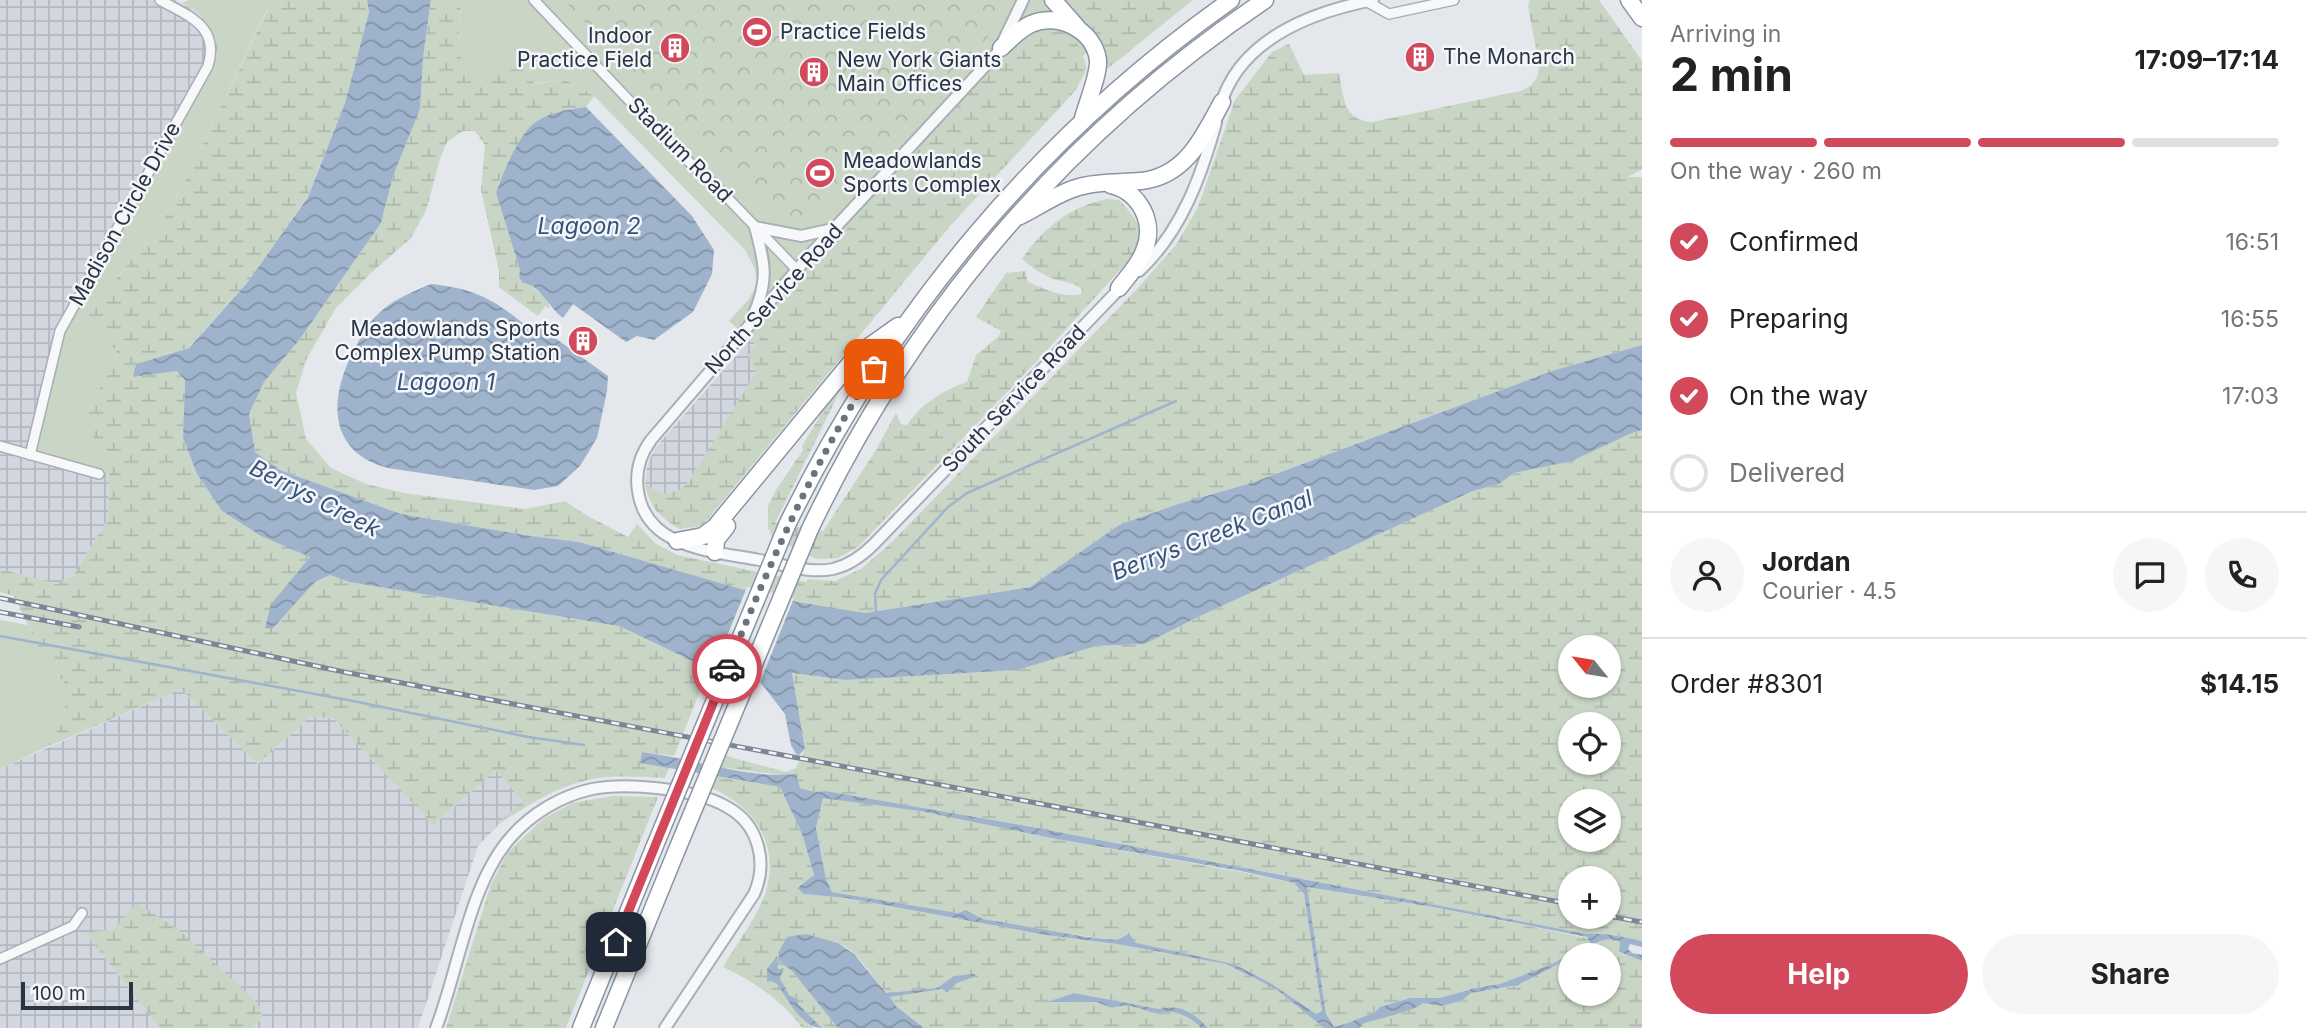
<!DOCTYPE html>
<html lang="en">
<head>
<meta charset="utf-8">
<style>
	:root { --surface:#fff; --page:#f6f6f6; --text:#222; --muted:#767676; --line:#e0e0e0; --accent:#d1495b }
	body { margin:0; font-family:Inter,sans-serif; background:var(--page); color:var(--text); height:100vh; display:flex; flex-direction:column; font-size:26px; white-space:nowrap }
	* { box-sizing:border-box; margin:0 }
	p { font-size:23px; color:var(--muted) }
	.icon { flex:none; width:38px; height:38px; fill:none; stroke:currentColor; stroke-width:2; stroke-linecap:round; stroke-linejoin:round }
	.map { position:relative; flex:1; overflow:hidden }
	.sheet { display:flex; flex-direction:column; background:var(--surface); width:665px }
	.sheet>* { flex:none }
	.needle { width:46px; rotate:300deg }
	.fabs { position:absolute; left:1558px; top:635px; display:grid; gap:14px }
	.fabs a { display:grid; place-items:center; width:63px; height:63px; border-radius:50%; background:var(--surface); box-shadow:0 2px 5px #0004; font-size:35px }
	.scale { position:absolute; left:21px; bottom:18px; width:112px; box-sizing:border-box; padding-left:7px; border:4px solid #2b3445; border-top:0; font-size:19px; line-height:24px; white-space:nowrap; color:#2b3445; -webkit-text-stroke:5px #f4f6f9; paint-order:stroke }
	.pin { position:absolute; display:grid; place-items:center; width:60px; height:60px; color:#fff; margin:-30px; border-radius:14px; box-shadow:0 4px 10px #0006 }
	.courier { position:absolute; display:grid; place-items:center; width:70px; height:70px; margin:-35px; border:5px solid #d1495b; border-radius:50%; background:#fff; color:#222; box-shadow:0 2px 9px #0007 }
	.headline em { font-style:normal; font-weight:700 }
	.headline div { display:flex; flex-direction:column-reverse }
	.headline { display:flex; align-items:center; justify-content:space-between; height:119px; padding:0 28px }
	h1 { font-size:46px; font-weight:700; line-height:52px }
	.bar { display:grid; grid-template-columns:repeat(4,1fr); gap:10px 7px; align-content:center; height:84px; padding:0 28px }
	.bar i { height:9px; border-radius:5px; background:var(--line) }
	.bar .current { background:var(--accent) }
	.bar p { grid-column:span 4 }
	.line { display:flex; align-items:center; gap:18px; padding:0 28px; border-top:2px solid var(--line) }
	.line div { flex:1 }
	.round { display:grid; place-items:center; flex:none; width:74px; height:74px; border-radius:37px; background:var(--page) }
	ol { padding:0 28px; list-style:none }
	li { display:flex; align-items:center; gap:21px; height:77px }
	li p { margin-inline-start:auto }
	li .icon { padding:7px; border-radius:50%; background:var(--accent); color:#fff; stroke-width:4 }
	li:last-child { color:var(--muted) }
	li i { width:38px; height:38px; border:4px solid var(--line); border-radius:50% }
	.button { display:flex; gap:14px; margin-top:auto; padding:14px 28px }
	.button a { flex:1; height:80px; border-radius:42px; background:var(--accent); color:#fff; font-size:28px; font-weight:700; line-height:80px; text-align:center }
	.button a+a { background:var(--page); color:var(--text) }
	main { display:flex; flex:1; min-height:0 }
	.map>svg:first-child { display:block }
</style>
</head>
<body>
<main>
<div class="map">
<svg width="1642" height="1028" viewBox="0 0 1642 1028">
	<defs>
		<pattern id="industrial-grid" width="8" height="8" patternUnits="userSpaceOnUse" patternTransform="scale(1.75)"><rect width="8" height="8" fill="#d2d6de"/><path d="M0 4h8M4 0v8" fill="none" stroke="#b4b8c0"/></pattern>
		<pattern id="forest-crowns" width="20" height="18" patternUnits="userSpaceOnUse" patternTransform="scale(1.75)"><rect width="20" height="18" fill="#c9d6c5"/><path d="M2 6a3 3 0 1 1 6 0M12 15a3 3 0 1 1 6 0" fill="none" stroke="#adb8ab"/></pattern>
		<pattern id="wetland-marsh" width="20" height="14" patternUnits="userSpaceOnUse" patternTransform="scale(1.75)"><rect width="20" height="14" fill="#c9d6c5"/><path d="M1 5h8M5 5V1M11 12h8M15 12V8" fill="none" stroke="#adb8ab"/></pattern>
		<pattern id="water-waves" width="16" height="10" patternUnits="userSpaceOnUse" patternTransform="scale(1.75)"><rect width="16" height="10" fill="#9fb4cc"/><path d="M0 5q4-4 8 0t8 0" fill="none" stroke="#8293a7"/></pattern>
	</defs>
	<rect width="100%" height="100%" fill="#e4e7ec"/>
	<g fill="url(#industrial-grid)">
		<polygon points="0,0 175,0 200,13 219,47 190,108 64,317 26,450 109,474 108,519 73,576 57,584 0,569"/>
		<polygon points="756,333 756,372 689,481 681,490 662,494 645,484 647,467 654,449"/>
		<polygon points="181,689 258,764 310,717 333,718 433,825 496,770 522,801 478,846 418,1028 251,1028 263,1017 114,929 86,934 160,1028 0,1028 0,769"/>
	</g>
	<g fill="#c9d6c5">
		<polygon points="189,0 266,0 268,8 172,208 88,315 118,354 86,417 109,474 25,450 64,317 190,108 219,48 200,13 182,3"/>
		<polygon points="461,0 1153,0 1128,10 782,368 729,321 749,299 758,282 754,267 745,250 594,96 564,79 490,90 466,77 458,47"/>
		<polygon points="0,620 28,625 41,652 65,684 65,719 47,747 0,769"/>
	</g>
	<path fill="url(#forest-crowns)" d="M563,0H1006L1011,12L825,213C798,224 791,224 767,207Z"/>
	<g fill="url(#wetland-marsh)" fill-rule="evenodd">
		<path d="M266,0H367L369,12L345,103L308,196L247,283L188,348L136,364L134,377L177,371L185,380L183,438L197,474L222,511L261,536L311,557L271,604L298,601L315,582L330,575L349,582L619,626L709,669L674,756L643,752L641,763L669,767L665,778C641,777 617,775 593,779C557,785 525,808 494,827L522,801L496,770L433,825L333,718L310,717L258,764L181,689L47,747L65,719V684L41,652L14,596L0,592V569L57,584L73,576L108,519L109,474L85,417L118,354L88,315L172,208L268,9Z"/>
		<path d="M431,0H461L458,46L466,77L521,68L535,84L564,79L594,96L586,107L569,109L534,123L509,161L499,182L496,193L499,204L520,270L519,277L547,298L550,309L545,306L538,316L499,287V271L481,190L485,145L475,131H463L447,142L440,159L426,211L410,239L372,272L336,308L306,360L296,393L306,439L331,468L366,484L403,493L525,509L565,501L586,515L628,537L637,524L655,543L677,555L806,582L808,579L835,581L861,569L892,542L1136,290L1176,245L1198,207L1235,100L1272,52L1289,44L1304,75L1339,73C1343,96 1344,122 1373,122L1520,91C1533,87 1539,78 1539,65L1528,6L1530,0H1599L1642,61V169L1628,177H1642V345L1552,371L1251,483L1178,504L1119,525L1030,587L865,613L798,602L741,589L579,542L531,536L401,514L280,470L255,452L249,414L264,382L300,339L381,223L393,176L420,109L423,58Z"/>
		<path d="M1059,0H1193L1106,70C1099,34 1084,24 1059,0Z"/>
		<path d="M1048,26C1072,34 1081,44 1087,69L1075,91L951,225L702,526L679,529C659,516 650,508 645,484L662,494L680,490L689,481L756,372L748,355L815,265L1007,51L1034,28Z"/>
		<path d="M1107,199L1119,200C1137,219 1147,230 1133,256L1038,360L858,547L838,558L816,559L772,537L768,527V506L776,490L803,450L802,446L838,386L841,389L775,523L823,531L876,450L896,413L901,424L907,425C921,404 943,390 967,382L976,355L998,337L1001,331L976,317L1006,273L1025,271L1028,282C1045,289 1062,298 1081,294L1082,290C1076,282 1061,282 1051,278C1040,273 1031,267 1022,259C1043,228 1071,206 1107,199Z"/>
		<path d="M1642,430V941C1623,937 1607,933 1587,934L1027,826L826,791L814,792L800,788L795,774L780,775L727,768L725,778L780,787L802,834L814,876L797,887L804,894L846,898L1046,935L1117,944L1226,964L1276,989L1324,1028H1208C1195,1013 1179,1003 1159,1009L1074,993L1048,1002H1096L1112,1008C1128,1002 1139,1009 1155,1013C1161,1014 1166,1011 1172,1012C1181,1013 1196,1021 1201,1028H924L896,1006L889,997L942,989L947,992L957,983L975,976L954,977L937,988L886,993C871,975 855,945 831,941L781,963L792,971L838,1028H822L789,995L780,978L783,968L778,969L777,962L771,981L777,984L802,1019L814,1028H802C783,1001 753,981 723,967C736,944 759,916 766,891C780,844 754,806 711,788L726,756L786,772L796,768L805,749L792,673L845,680L1018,670L1096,646L1145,644L1202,615L1473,491L1499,484L1514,473L1572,461L1632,433ZM1570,648H1608V686H1570ZM1570,724H1608V763H1570ZM1570,802H1608V840H1570ZM1570,878H1608V917H1570Z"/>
		<polygon points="612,796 658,797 566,1028 446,1028 491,884 508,852 543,819 572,803"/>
		<polygon points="823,797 920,811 1051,838 1241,872 1294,883 1304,894 1322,1011 1316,1015 1272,984 1234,964 1117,940 1038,930 983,919 966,910 958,913 832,892 826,879 816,828"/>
		<polygon points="1306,887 1433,907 1587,938 1590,944 1554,963 1500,984 1475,988 1440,998 1410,998 1380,1007 1375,1012 1348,1023 1333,1027 1326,1014"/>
		<polygon points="137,903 178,929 258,1003 263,1017 251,1028 160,1028 85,933 114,929"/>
		<polygon points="1607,938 1613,938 1621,942 1619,953 1642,961 1642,1028 1360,1028 1362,1024 1423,1003 1442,1005 1463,1000 1471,993 1518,985 1570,958 1570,994 1608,994 1608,956 1575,955"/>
	</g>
	<g fill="url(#water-waves)" fill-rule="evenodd">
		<polygon points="367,0 431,0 423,58 420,109 393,176 381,223 300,339 264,382 249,414 255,452 280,470 401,514 531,536 579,542 741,589 798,602 865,613 1030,587 1119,525 1178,504 1251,483 1552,371 1642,345 1642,430 1632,433 1572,461 1514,473 1499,484 1473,491 1202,615 1145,644 1096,646 1018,670 845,680 792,673 805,749 799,755 796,754 791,745 785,714 760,682 709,669 619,626 349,582 330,575 315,582 272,629 265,628 271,604 310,557 261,536 222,511 197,474 183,438 185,380 177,371 133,377 136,364 189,348 247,283 308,197 345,103 369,12"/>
		<path d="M586,107L692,216L714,250L712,274L693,312L654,340L637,336L626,342L573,304L563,318C548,307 541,285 523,283L519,277L520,270L496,193C502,174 518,137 533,124C546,113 569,109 586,107Z"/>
		<path d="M431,284C480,289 497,302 534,332L541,328L608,376L607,391L597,438L580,466L558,486L534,490L388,468C328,452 329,400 352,354C359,341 365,327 375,317C391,300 410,293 431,284Z"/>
		<path d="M642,752C688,758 733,774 779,775C785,775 790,774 796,774L800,788L814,792L826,791L1027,826L1587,934C1607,933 1623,937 1642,941V947L1630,944L1628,949L1632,953L1642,955V961L1619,952L1620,942C1605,933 1589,948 1575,955L1570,956V958L1518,985L1471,993L1463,1000L1442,1006L1423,1003C1415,1011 1377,1019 1362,1024L1360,1028H1324L1276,989L1226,964L1117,944L1046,935L846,898L804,894L797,888L814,875L802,834L780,787L640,763ZM823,798L920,811L1051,838L1241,871L1294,883L1304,894L1322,1011L1316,1014L1272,984L1234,964L1136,943L1129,934L1117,940L1087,937L983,919L966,910L958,913L832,892L826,879L816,828ZM1307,887L1433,907L1587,937L1590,943L1554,963L1500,984L1475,988L1440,998H1410L1380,1007L1375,1012L1348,1023L1334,1027L1326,1014Z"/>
		<polygon points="806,934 838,943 854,954 886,993 937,988 954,976 974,974 976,976 957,983 947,992 942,989 890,997 896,1006 924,1028 838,1028 792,971 781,963 778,953 787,937"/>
		<path d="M777,956L778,969L784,968L780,978L789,995L797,999L798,1004L822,1028C801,1028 788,999 777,984L771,981L767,982V969Z"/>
		<path d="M1074,993L1159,1009C1179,1003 1195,1013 1208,1028H1201C1196,1021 1181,1013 1172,1012C1166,1011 1161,1014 1155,1013C1139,1009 1128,1002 1112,1008L1096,1002H1047Z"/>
	</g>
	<polygon fill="#e4e7ec" points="747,587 794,598 759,685 712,673"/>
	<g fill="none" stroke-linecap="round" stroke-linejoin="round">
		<g stroke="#9fb4cc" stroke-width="2.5">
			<polyline points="876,613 875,594 881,580 948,507 967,493 1176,401"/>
			<polyline points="0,636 353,701 528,737 584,745"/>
		</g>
		<g stroke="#a9aeb7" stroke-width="12">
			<g id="minor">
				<polyline points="534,0 677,151 717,187 797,270"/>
				<polyline points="1366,1 1389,14 1454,0"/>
				<polyline points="0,446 99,474"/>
				<path d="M30,455L60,331L208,66C220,26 188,16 160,0"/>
				<polyline points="0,959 73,926 82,913"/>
			</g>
		</g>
		<g stroke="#a9aeb7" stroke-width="14">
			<g id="tertiary">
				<path d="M1023,0L998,52L807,258L651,440C640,455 635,472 638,491C646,549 713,551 759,560C782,564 809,574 833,569C850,565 862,556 874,544L1124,284"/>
				<path d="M1220,107C1239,39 1312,12 1373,0"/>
				<path d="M1139,271C1181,232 1201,177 1216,123"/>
				<path d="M753,316C769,280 765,264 755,227L801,236L833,229"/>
				<path d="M436,1028C459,969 469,884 511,837C532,813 561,796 592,789C627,782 697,789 727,807C759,824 768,863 754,894L665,1028"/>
			</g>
		</g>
		<g stroke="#8b94a3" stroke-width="19">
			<g id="motorway">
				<polyline points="1053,0 1077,27"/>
				<polyline points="1629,0 1642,18"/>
				<path d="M1001,48C1010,40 1019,29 1031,24C1058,12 1094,30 1098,60C1099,75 1087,103 1083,118"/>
				<path d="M1111,185C1140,192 1156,223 1144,251C1139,265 1128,276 1119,288"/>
				<path d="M1020,216C1040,206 1061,191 1083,186C1102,181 1122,183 1141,181C1186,176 1203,137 1222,102"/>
				<path d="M787,525C889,315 1040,135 1231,0"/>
				<path d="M810,529C912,314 1067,133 1265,0"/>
				<polyline points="677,541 703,536 715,527 857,355 898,326"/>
				<polyline points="715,552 716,540 727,526"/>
				<polyline points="581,1028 654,848"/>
				<polyline points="604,1028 676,852"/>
			</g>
		</g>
		<use href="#minor" stroke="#f7f8fa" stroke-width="9"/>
		<use href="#tertiary" stroke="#f7f8fa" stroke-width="10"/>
		<use href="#motorway" stroke="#fff" stroke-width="16"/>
		<g stroke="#7d8696" stroke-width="5">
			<g id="rail">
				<polyline points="0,598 344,672 1570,904"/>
				<polyline points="0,612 79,627"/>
				<polyline points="1608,916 1642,922"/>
			</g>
		</g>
		<use href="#rail" stroke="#f4f6f9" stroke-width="2.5" stroke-dasharray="8" stroke-linecap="butt"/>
		<g stroke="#8b94a3" stroke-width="19" stroke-linecap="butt">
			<g id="motorway-bridge">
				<polyline points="654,848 787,525"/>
				<polyline points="676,852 810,529"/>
			</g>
		</g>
		<use href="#motorway-bridge" stroke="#fff" stroke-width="16"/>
	</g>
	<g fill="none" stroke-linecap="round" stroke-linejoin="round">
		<path stroke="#6c737f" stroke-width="7" stroke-dasharray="0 12.6" d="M727,669C770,563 812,466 874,369"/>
		<polyline stroke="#d1495b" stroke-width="9" points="616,942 727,669"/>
	</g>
	<defs>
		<g id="stadium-disc" transform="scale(1.575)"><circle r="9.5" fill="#d1495b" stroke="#f4f6f9"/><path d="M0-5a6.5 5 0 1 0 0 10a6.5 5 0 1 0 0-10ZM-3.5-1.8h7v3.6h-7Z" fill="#fff"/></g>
		<g id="building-disc" transform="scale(1.575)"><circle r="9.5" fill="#d1495b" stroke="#f4f6f9"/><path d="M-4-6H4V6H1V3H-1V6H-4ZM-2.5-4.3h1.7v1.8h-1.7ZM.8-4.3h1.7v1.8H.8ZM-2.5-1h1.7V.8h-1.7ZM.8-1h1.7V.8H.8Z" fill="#fff"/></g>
	</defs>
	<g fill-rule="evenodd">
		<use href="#stadium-disc" x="757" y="32"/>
		<use href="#building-disc" x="675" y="48"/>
		<use href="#building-disc" x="1420" y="57"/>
		<use href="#building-disc" x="814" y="72"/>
		<use href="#stadium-disc" x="820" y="173"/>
		<use href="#building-disc" x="583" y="341"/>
	</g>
	<g text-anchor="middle" stroke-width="5" stroke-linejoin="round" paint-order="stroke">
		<g font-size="21" fill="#2b3445" stroke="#f4f6f9" text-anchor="start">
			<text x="780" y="39">Practice Fields</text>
			<text x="652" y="43" text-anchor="end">Indoor<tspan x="652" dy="24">Practice Field</tspan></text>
			<text x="1443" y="64">The Monarch</text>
			<text x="837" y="67">New York Giants<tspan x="837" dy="24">Main Offices</tspan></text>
			<text x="843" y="168">Meadowlands<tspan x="843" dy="24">Sports Complex</tspan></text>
			<text x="560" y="336" text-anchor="end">Meadowlands Sports<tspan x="560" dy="24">Complex Pump Station</tspan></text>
		</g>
		<g font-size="21" fill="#2b3445" stroke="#f4f6f9">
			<text transform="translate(680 150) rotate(45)" y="7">Stadium Road</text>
			<text transform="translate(125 214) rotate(-61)" y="7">Madison Circle Drive</text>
			<text transform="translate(774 299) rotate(-48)" y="7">North Service Road</text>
			<text transform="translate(1014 399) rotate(-46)" y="7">South Service Road</text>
		</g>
		<g font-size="23" font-style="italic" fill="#34527a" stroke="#f4f6f9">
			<text x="589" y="234">Lagoon 2</text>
			<text x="446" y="390">Lagoon 1</text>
			<text transform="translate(315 498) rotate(27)" y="8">Berrys Creek</text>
			<text transform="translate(1212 535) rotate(-21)" y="8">Berrys Creek Canal</text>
		</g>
	</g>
</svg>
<div class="fabs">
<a><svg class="needle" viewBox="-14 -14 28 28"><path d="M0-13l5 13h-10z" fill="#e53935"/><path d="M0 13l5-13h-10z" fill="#767676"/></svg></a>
<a><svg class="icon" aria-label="locate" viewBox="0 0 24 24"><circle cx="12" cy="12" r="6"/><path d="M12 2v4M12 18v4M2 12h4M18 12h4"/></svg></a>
<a><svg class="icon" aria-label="layers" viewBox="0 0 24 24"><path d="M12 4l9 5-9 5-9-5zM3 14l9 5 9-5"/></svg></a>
<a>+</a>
<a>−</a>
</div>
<div class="scale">100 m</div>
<div class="pin" style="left:874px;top:369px;background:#ea580c"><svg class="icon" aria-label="bag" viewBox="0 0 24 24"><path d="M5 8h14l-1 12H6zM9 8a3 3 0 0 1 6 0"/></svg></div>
<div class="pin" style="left:616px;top:942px;background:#1f2937"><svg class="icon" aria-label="home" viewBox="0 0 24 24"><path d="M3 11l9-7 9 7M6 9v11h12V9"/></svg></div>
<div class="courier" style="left:727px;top:669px"><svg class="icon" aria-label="car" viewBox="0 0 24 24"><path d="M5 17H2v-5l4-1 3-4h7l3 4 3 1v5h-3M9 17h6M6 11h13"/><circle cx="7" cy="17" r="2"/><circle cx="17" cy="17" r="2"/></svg></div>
</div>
<section class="sheet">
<div class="headline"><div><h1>2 min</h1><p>Arriving in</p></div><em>17:09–17:14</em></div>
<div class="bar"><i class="current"></i><i class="current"></i><i class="current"></i><i></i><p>On the way · 260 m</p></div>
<ol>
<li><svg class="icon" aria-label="check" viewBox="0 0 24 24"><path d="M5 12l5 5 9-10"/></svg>Confirmed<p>16:51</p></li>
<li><svg class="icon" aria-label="check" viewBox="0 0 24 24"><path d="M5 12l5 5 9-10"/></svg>Preparing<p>16:55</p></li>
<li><svg class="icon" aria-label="check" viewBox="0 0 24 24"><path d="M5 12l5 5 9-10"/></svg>On the way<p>17:03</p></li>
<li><i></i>Delivered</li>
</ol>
<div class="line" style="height:126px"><a class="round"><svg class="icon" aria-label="person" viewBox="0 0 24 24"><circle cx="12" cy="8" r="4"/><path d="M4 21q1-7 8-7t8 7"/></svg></a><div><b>Jordan</b><p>Courier · 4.5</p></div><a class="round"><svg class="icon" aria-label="chat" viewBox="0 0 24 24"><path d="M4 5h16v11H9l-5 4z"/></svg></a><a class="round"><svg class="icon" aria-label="phone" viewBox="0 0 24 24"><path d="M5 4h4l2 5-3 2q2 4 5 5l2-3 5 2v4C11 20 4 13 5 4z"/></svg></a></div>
<div class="line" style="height:91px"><div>Order #8301</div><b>$14.15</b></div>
<div class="button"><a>Help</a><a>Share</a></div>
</section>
</main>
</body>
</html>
